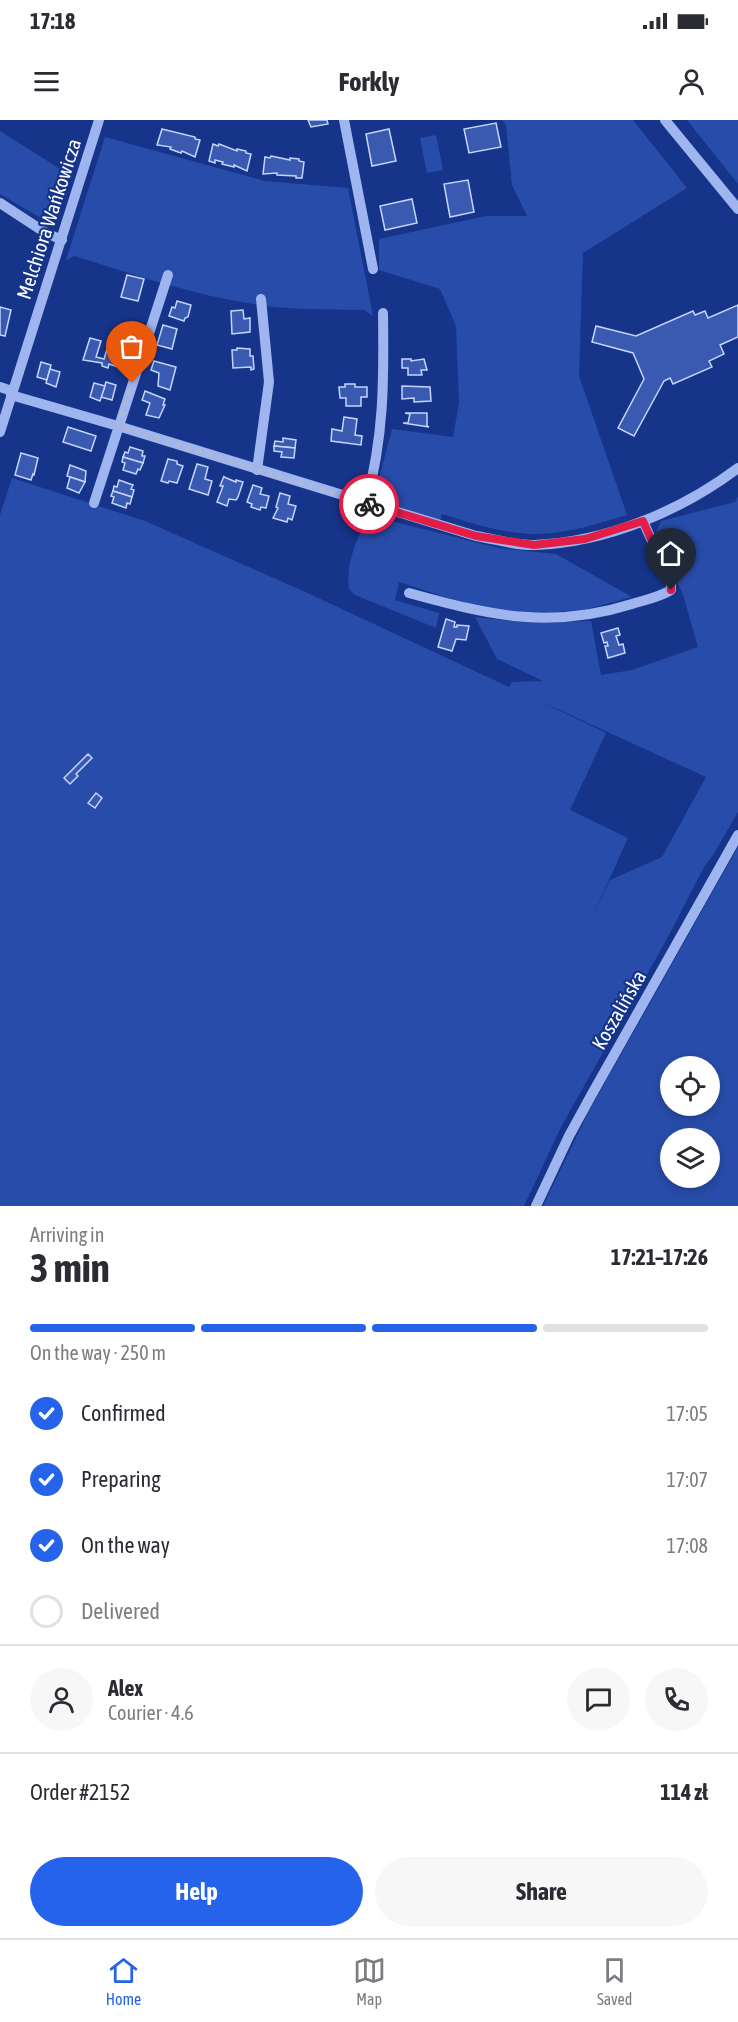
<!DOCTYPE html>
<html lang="en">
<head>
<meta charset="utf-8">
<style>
	:root { --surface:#fff; --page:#f7f7f7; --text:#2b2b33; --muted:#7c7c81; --line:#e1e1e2; --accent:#2563eb }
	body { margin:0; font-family:"Asap Condensed",sans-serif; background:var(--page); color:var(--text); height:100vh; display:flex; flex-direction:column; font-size:22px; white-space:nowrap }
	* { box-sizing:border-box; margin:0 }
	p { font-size:20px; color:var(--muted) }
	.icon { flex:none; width:33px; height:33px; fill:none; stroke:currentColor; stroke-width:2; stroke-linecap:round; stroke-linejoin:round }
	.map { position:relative; height:1086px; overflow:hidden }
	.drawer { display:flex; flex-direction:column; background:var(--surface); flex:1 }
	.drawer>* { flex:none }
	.controls { position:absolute; left:660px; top:936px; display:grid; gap:12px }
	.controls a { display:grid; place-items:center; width:60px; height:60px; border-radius:50%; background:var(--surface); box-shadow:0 3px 9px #0003; font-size:30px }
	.pin { position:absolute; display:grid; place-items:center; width:51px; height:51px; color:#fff; margin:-62px -26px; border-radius:50% 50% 50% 0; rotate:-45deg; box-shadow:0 0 6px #0007 }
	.pin .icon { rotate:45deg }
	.courier { position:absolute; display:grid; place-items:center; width:60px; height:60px; margin:-30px; border:4px solid #e11d48; border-radius:50%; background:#fff; color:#222; box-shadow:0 2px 8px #0007 }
	.overview em { font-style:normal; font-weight:700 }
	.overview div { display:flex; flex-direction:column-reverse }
	.overview { display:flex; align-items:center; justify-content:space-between; height:102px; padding:0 30px }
	h1 { font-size:39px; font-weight:700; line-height:45px }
	.bar { display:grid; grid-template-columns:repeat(4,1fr); gap:9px 6px; align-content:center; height:72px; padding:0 30px }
	.bar i { height:8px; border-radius:4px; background:var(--line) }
	.bar .selected { background:var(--accent) }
	.bar p { grid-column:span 4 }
	.line { display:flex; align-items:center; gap:15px; padding:0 30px; border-top:2px solid var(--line) }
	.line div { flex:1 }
	.round { display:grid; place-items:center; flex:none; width:63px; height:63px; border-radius:32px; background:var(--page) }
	ol { padding:0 30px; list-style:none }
	li { display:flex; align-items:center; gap:18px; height:66px }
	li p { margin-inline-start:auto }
	li .icon { padding:6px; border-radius:50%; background:var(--accent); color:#fff; stroke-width:4 }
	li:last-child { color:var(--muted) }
	li i { width:33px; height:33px; border:3px solid var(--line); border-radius:50% }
	.cta { display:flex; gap:12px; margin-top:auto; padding:12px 30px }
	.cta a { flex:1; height:69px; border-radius:36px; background:var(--accent); color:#fff; font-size:24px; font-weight:700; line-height:69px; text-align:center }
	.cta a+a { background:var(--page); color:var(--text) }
	.status { display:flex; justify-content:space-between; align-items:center; height:42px; padding:0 30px; background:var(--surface); direction:ltr }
	.status svg { height:16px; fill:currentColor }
	header { display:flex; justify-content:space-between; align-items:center; height:78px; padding:0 30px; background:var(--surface); font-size:27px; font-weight:700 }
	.dock { display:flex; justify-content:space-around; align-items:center; height:84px; border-top:2px solid var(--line); background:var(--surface); font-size:16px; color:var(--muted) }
	.dock a { display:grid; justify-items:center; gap:3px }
	.dock .selected { color:var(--accent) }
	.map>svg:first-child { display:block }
</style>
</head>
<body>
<div class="status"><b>17:18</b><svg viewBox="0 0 49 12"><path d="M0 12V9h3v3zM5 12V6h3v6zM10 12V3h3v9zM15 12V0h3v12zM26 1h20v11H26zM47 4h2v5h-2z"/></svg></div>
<header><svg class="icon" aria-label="menu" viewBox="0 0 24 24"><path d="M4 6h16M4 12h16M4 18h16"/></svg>Forkly<svg class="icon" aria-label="person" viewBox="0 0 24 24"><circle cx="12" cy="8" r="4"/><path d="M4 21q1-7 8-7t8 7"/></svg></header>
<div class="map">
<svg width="738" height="1086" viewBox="0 0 738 1086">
	<rect width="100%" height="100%" fill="#16348a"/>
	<g fill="#284ca9" fill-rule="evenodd">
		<path d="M502,0H633L687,68L583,133L579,256L627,395C597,404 564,415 532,414C501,413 471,403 442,394L440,401L380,380L376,370L392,309L453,317L459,283L456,206L440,169L379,150V119L486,96H527L512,65L506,5Z"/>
		<polygon points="687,0 738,0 738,64"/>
		<polygon points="0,11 68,54 52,93 41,98 0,74"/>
		<polygon points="436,15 443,50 427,53 420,18"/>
		<path d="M105,17L265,61L348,68L373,196L364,190C327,189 289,190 253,184C192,175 133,154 74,136L66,140Z"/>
		<path d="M12,358L145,401L312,475L509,567L512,562L543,561L497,539L475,497L532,503L591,501L601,555L632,550L698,527L683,475L655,414L661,401L735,382L738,376V692L713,735L704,747L668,817L561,1007L524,1086H0V395ZM531,577L706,657L662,737L610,760L591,800L628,718L570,690L606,613Z"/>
		<path d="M368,395L498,428L556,434L632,477L587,489L548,493L524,492L476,487L399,462L395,480L439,493L436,508L355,475L349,469C345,442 358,419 368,395Z"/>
		<path d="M738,727V1086H543L589,991ZM670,946H710V986H670ZM670,1018H710V1058H670Z"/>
	</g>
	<g fill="#3a5ab2" stroke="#c4d4fb" stroke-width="1.5">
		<polygon points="308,0 327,0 328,4 311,7"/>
		<polygon points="496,3 501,27 469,33 464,9"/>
		<polygon points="162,9 195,17 195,19 200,20 195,37 182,31 181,33 170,29 171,27 157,25"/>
		<polygon points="389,9 396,41 372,46 366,14"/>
		<polygon points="213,24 218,26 219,24 237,31 237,29 246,31 246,33 251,34 247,51 234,45 234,47 222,44 223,42 215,40 215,43 209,41"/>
		<polygon points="271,36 290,40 290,38 299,39 299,41 304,42 302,58 296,58 296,56 277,55 277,53 263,54 265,37 270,38"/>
		<polygon points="468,60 474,92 450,97 444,64"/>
		<polygon points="412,79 417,103 385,110 380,86"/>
		<polygon points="127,155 144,159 138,181 121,177"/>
		<polygon points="177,181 191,185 188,197 185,198 184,201 169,196 172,187 175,188"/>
		<polygon points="738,185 738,217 720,225 724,234 709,241 712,247 673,264 670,258 664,261 634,316 618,308 644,259 633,233 592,222 596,206 636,216 693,191 695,195 705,191 708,198"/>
		<polygon points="0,187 11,190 5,216 0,215"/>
		<polygon points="243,190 244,199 250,198 250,212 232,214 231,191"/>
		<polygon points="163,205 177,209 172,229 157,225"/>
		<polygon points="90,218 101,221 96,237 104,239 108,226 127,229 121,248 109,244 108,248 102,246 102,243 83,240"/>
		<polygon points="237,228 250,229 250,236 253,236 254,249 251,250 251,247 233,248 232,230 237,230"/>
		<polygon points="402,239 411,239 411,241 424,239 427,250 421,250 422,255 408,255 408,248 402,248"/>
		<polygon points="154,241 176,247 170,270 158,266 159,253 151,250"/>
		<polygon points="41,242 51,245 47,260 37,257"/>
		<polygon points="50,249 60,252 56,267 46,263"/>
		<polygon points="106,262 116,265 112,280 101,277"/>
		<polygon points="94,263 105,266 100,281 90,277"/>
		<polygon points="345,264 355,264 355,267 367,267 367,277 361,277 361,286 346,286 346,278 340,278 339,267 345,267"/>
		<polygon points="402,266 430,267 431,281 414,282 414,278 402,279"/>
		<polygon points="145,271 165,279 163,285 165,285 159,298 146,295 150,283 142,280"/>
		<polygon points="405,293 427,293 427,306 429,307 403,303 408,303 410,294"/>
		<polygon points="344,297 357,299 355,315 362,316 361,325 331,321 332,309 342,311"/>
		<polygon points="68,307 96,316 91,331 63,322"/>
		<polygon points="283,318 296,320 295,328 274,326 275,321 283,322"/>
		<polygon points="274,326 295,328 294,338 281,337 282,332 274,331"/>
		<polygon points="130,327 143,331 142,336 145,336 143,343 123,337 125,332 128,333"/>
		<polygon points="21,333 38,338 34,355 33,354 31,360 15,355"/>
		<polygon points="123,337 143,343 140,350 138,349 136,354 123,350 125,343 122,342"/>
		<polygon points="168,339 177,341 177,344 183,346 177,363 169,361 168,363 161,361"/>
		<polygon points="197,344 208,347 205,359 212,361 208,375 189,369"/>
		<polygon points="70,345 86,351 85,362 67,356"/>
		<polygon points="224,356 224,357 236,362 236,360 243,362 238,377 236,380 229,379 227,386 217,382 223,366 220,366"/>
		<polygon points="70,357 85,362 79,373 67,368"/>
		<polygon points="119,360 133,365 131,369 134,370 132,377 113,371 114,366 117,367"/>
		<polygon points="253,365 262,368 260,374 269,376 266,388 261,387 260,390 251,387 252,384 247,382"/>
		<polygon points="113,371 132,377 130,384 127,383 126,388 112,383 114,377 111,376"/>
		<polygon points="280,373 290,376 288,384 296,386 292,400 288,398 287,402 273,398 278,388 276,387"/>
		<polygon points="446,499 455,502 454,507 457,507 457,505 469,506 466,520 456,519 452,531 438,527"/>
		<polygon points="618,508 620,515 616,516 619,525 623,524 625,533 608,538 605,526 608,526 607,522 604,523 601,513"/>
		<polygon points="88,634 92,638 76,654 78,656 70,664 64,658"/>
		<polygon points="96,673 102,678 95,688 88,683"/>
	</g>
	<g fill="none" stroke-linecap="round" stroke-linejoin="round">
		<g stroke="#9eb5ef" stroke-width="10">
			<polyline points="344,0 373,149"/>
			<polyline points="665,0 738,89"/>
			<polyline points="0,83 46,113 62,120"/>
			<polyline points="0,267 12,271"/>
			<path d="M11,275L118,306L476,416C495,419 516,426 535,425C607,422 681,391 738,348"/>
			<polyline points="0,312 99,0"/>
			<polyline points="257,350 269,262 261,179"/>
			<polyline points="94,383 168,155"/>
			<path d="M366,383C384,317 384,261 383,193"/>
			<path d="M409,473C489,495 549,510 632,484C645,480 660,477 671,470V464L643,401"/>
			<polyline points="536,1086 569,1016 592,974 738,715"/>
		</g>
	</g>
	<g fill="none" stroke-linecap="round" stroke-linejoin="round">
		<polyline stroke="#adb8d6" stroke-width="6" stroke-dasharray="0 10.8" points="132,263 118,306 369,384"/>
		<polyline stroke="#e11d48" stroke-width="8" points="369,384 476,416 534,425 585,419 643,401 671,465 671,470"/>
	</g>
	<g text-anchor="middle" stroke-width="4.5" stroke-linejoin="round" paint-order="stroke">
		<g font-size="20" fill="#fff" stroke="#16348a">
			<text transform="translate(49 99) rotate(-72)" y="7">Melchiora Wańkowicza</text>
			<text transform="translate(619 890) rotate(-60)" y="7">Koszalińska</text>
		</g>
	</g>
</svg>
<div class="controls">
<a><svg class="icon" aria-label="locate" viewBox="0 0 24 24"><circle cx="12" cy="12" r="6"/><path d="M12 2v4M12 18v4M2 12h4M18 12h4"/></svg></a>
<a><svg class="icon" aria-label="layers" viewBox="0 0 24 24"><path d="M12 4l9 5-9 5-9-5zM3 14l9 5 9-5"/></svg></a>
</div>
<div class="pin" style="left:132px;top:263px;background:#ea580c"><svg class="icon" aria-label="bag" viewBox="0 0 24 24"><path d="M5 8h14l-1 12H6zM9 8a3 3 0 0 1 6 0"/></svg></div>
<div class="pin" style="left:671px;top:470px;background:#1f2937"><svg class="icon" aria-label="home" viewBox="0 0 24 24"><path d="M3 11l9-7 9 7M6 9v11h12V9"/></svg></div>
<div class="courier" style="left:369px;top:384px"><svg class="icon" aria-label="bike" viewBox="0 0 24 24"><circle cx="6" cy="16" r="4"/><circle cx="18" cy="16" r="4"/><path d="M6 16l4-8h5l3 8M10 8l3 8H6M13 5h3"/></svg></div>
</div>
<section class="drawer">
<div class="overview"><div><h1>3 min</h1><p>Arriving in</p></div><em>17:21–17:26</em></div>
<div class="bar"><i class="selected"></i><i class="selected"></i><i class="selected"></i><i></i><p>On the way · 250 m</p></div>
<ol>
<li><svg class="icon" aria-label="check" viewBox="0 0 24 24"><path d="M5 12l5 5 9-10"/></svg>Confirmed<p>17:05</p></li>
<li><svg class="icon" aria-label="check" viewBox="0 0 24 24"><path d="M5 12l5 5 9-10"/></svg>Preparing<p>17:07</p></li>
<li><svg class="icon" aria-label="check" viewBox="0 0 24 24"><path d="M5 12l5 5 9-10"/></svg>On the way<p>17:08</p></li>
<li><i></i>Delivered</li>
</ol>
<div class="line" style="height:108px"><a class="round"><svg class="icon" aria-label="person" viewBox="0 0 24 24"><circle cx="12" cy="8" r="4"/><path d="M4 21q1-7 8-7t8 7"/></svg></a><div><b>Alex</b><p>Courier · 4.6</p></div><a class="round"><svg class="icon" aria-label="chat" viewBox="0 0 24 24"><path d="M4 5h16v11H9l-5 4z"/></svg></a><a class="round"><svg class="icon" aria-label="phone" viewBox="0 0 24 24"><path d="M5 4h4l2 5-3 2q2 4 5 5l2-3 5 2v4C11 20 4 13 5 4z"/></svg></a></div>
<div class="line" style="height:78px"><div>Order #2152</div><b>114 zł</b></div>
<div class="cta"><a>Help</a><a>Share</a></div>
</section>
<nav class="dock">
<a class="selected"><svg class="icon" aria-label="home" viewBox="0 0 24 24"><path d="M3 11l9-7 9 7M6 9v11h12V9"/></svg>Home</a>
<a><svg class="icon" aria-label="map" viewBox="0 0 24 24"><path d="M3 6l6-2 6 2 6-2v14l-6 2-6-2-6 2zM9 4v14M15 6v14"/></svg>Map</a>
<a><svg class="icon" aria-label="saved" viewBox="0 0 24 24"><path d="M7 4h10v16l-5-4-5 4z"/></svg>Saved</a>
</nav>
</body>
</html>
